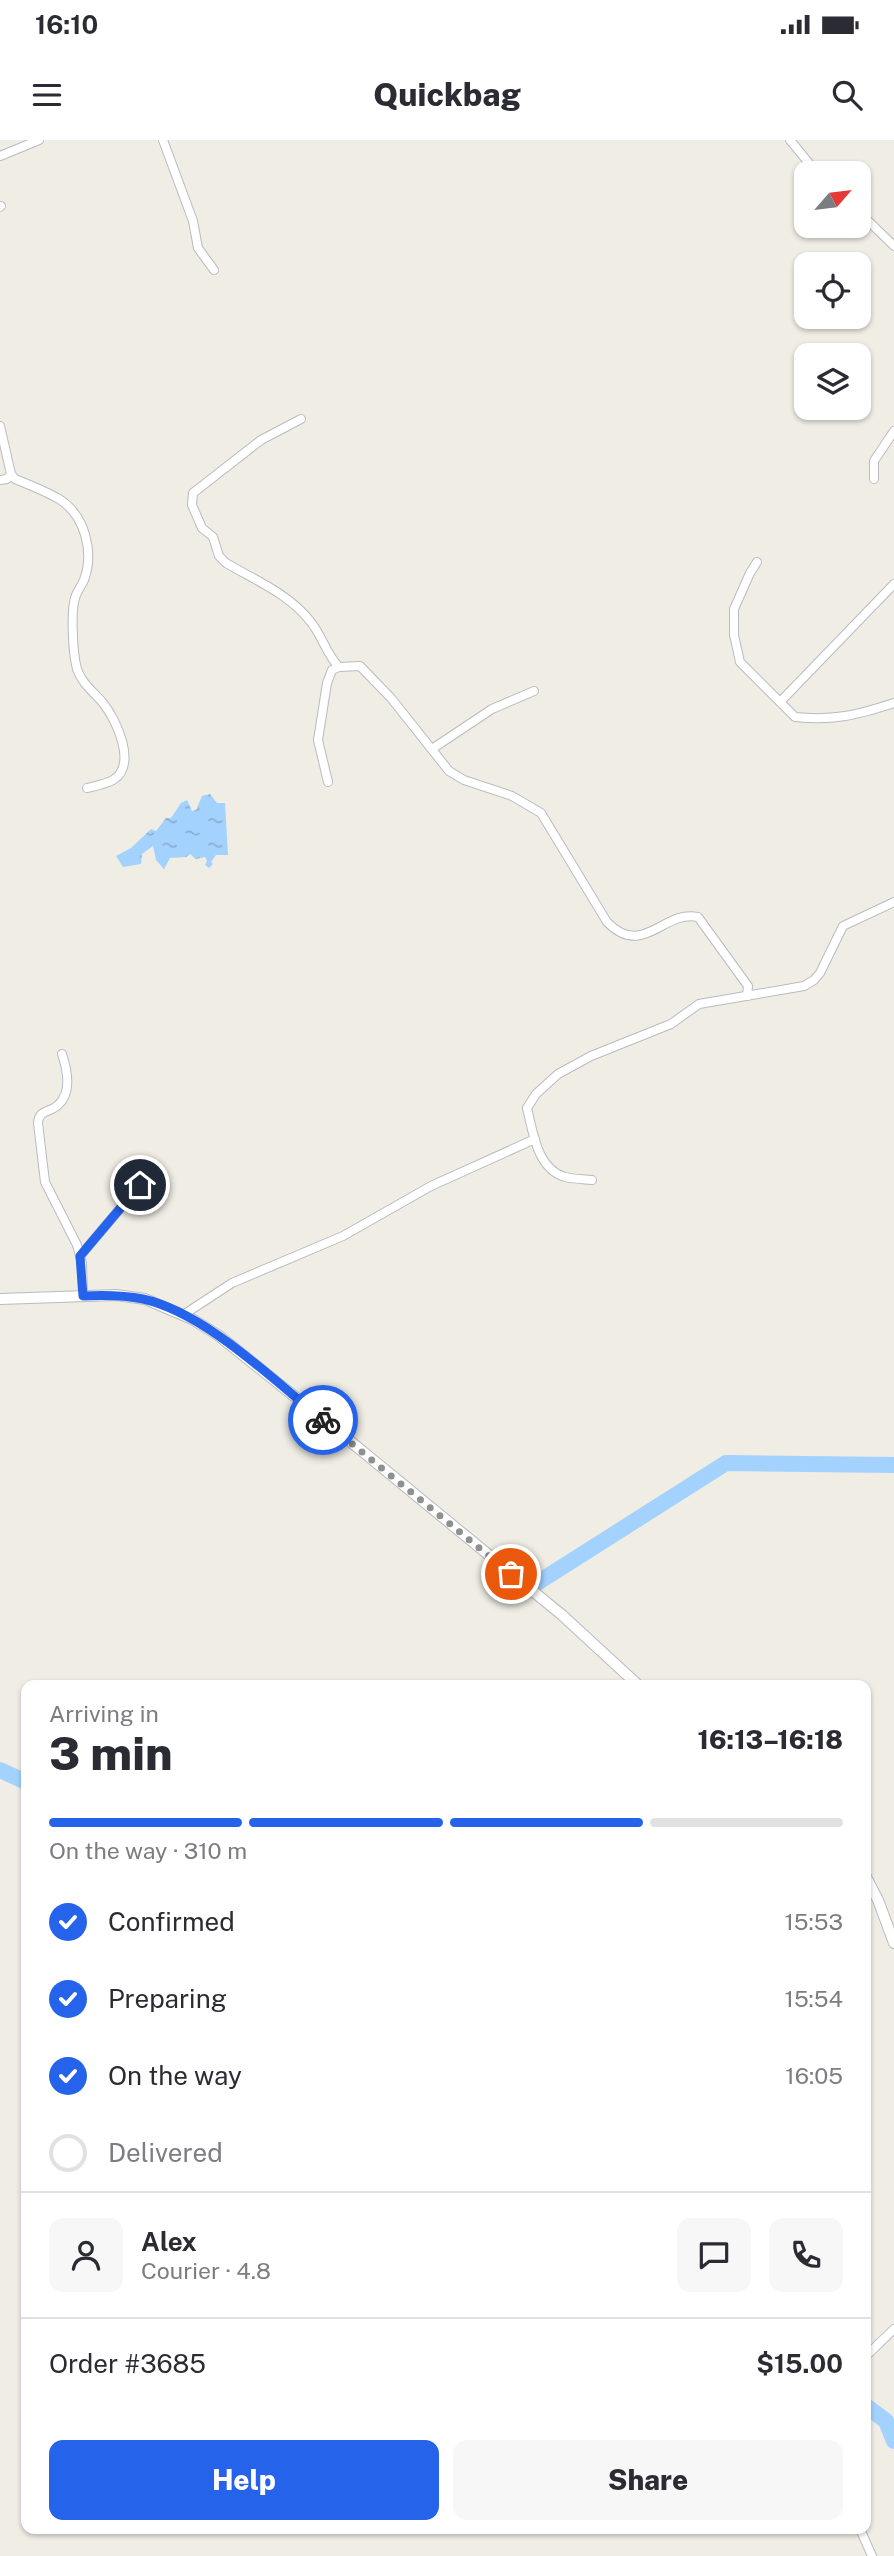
<!DOCTYPE html>
<html lang="en">
<head>
<meta charset="utf-8">
<style>
	:root { --surface:#fff; --page:#f7f7f7; --text:#2b2b33; --muted:#7c7c81; --line:#e1e1e2; --accent:#2563eb }
	body { margin:0; font-family:"Public Sans",sans-serif; background:var(--page); color:var(--text); height:100vh; display:flex; flex-direction:column; font-size:26px; white-space:nowrap }
	* { box-sizing:border-box; margin:0 }
	p { font-size:23px; color:var(--muted) }
	.icon { flex:none; width:38px; height:38px; fill:none; stroke:currentColor; stroke-width:2; stroke-linecap:round; stroke-linejoin:round }
	.map { position:relative; flex:1; overflow:hidden }
	.details { position:absolute; left:21px; top:1540px; width:850px; height:854px; display:flex; flex-direction:column; background:var(--surface); border-radius:14px; box-shadow:0 2px 5px #0004 }
	.details>* { flex:none }
	.needle { width:46px; rotate:62deg }
	.controls { position:absolute; left:794px; top:21px; display:grid; gap:14px }
	.controls a { display:grid; place-items:center; width:77px; height:77px; border-radius:14px; background:var(--surface); box-shadow:0 2px 5px #0004; font-size:35px }
	.pin { position:absolute; display:grid; place-items:center; width:60px; height:60px; color:#fff; margin:-30px; border:4px solid #fff; border-radius:50%; box-shadow:0 2px 7px #0007 }
	.courier { position:absolute; display:grid; place-items:center; width:70px; height:70px; margin:-35px; border:5px solid #2563eb; border-radius:50%; background:#fff; color:#222; box-shadow:0 2px 9px #0007 }
	.headline em { font-style:normal; font-weight:800 }
	.headline div { display:flex; flex-direction:column-reverse }
	.headline { display:flex; align-items:center; justify-content:space-between; height:119px; padding:0 28px }
	h1 { font-size:46px; font-weight:800; line-height:52px }
	.bar { display:grid; grid-template-columns:repeat(4,1fr); gap:10px 7px; align-content:center; height:84px; padding:0 28px }
	.bar i { height:9px; border-radius:5px; background:var(--line) }
	.bar .selected { background:var(--accent) }
	.bar p { grid-column:span 4 }
	.line { display:flex; align-items:center; gap:18px; padding:0 28px; border-top:2px solid var(--line) }
	.line div { flex:1 }
	.round { display:grid; place-items:center; flex:none; width:74px; height:74px; border-radius:14px; background:var(--page) }
	ol { padding:0 28px; list-style:none }
	li { display:flex; align-items:center; gap:21px; height:77px }
	li p { margin-inline-start:auto }
	li .icon { padding:7px; border-radius:50%; background:var(--accent); color:#fff; stroke-width:4 }
	li:last-child { color:var(--muted) }
	li i { width:38px; height:38px; border:4px solid var(--line); border-radius:50% }
	.cta { display:flex; gap:14px; margin-top:auto; padding:14px 28px }
	.cta a { flex:1; height:80px; border-radius:14px; background:var(--accent); color:#fff; font-size:28px; font-weight:800; line-height:80px; text-align:center }
	.cta a+a { background:var(--page); color:var(--text) }
	.status { display:flex; justify-content:space-between; align-items:center; height:49px; padding:0 35px; background:var(--surface); direction:ltr }
	.status svg { height:19px; fill:currentColor }
	header { display:flex; justify-content:space-between; align-items:center; height:91px; padding:0 28px; background:var(--surface); font-size:32px; font-weight:800 }
	.map>svg:first-child { display:block }
</style>
</head>
<body>
<div class="status"><b>16:10</b><svg viewBox="0 0 49 12"><path d="M0 12V9h3v3zM5 12V6h3v6zM10 12V3h3v9zM15 12V0h3v12zM26 1h20v11H26zM47 4h2v5h-2z"/></svg></div>
<header><svg class="icon" aria-label="menu" viewBox="0 0 24 24"><path d="M4 6h16M4 12h16M4 18h16"/></svg>Quickbag<svg class="icon" aria-label="search" viewBox="0 0 24 24"><circle cx="10" cy="10" r="6"/><path d="M15 15l6 6"/></svg></header>
<div class="map">
<svg width="894" height="2416" viewBox="0 0 894 2416">
	<defs>
		<pattern id="water-ripples" width="26" height="14" patternUnits="userSpaceOnUse" patternTransform="scale(1.75)"><rect width="26" height="14" fill="#a4d2ff"/><path d="M2 4q2-2 4 0t4 0M15 11q2-2 4 0t4 0" fill="none" stroke="#89aed2"/></pattern>
	</defs>
	<rect width="100%" height="100%" fill="#efede4"/>
	<polygon fill="url(#water-ripples)" points="210,654 217,663 225,663 228,715 216,715 211,722 213,724 209,728 205,725 207,721 205,717 196,719 190,714 186,717 170,718 164,729 156,720 153,706 142,714 141,724 123,727 116,716 131,708 151,689 156,691 166,678 171,678 181,663 187,660 192,671 196,670 202,656"/>
	<g fill="none" stroke-linecap="round" stroke-linejoin="round">
		<g stroke="#a4d2ff" stroke-width="16">
			<polyline points="537,1443 726,1323 894,1325"/>
			<polyline points="0,1630 26,1642"/>
			<polyline points="866,2266 886,2281 894,2301"/>
		</g>
		<g stroke="#b9bbc1" stroke-width="10">
			<g id="minor">
				<polyline points="163,0 193,81 198,108 214,130"/>
				<polyline points="790,0 817,33"/>
				<polyline points="0,16 39,0"/>
				<polyline points="0,67 1,66"/>
				<polyline points="859,72 894,106"/>
				<path d="M301,279L261,300L193,353L192,365L202,388L213,397L219,416L226,423C255,440 289,454 310,481C322,495 326,514 339,527L360,526L391,558L449,631L464,640L512,656L541,673L607,782C643,819 664,769 698,777L748,846L747,856"/>
				<path d="M0,286L11,334L15,339C30,345 45,351 59,359C86,376 94,413 84,440C82,445 78,450 76,455C70,469 73,514 77,529C82,544 94,552 103,563C116,579 138,625 113,640C106,644 95,646 87,648"/>
				<polyline points="874,339 874,321 894,291"/>
				<polyline points="0,340 7,339 11,334"/>
				<polyline points="757,422 750,433 734,469 734,495 740,522 780,562"/>
				<path d="M894,444L780,562L795,577C834,581 857,575 894,563"/>
				<polyline points="432,609 492,569 534,551"/>
				<polyline points="328,642 318,600 327,543 332,530 339,527"/>
				<path d="M62,914C67,929 72,953 58,965C50,973 39,969 38,983L45,1042L77,1105L82,1123L83,1156"/>
				<path d="M592,1040C583,1039 573,1039 565,1037C537,1029 533,992 527,968L536,954L558,934L591,916L671,884L699,864L804,846L814,840L820,833L843,786L894,762"/>
				<polyline points="80,1116 140,1045"/>
				<polyline points="183,1175 232,1143 343,1096 431,1046 535,999"/>
				<polyline points="866,2216 894,2189"/>
				<polyline points="860,2389 872,2416"/>
			</g>
		</g>
		<g stroke="#b9bbc1" stroke-width="12">
			<g id="tertiary">
				<polyline points="0,1159 116,1155 145,1159 192,1179 218,1195 345,1297 562,1475 638,1545"/>
				<polyline points="866,1737 878,1760 894,1803"/>
			</g>
		</g>
		<use href="#minor" stroke="#fff" stroke-width="8"/>
		<use href="#tertiary" stroke="#fff" stroke-width="10"/>
	</g>
	<g fill="none" stroke-linecap="round" stroke-linejoin="round">
		<polyline stroke="#8f9191" stroke-width="7" stroke-dasharray="0 12.6" points="323,1280 511,1434"/>
		<path stroke="#2563eb" stroke-width="9" d="M140,1045L80,1116L83,1156C104,1155 123,1155 143,1159C206,1173 273,1240 323,1280"/>
	</g>
</svg>
<div class="controls">
<a><svg class="needle" viewBox="-14 -14 28 28"><path d="M0-13l5 13h-10z" fill="#e53935"/><path d="M0 13l5-13h-10z" fill="#7c7c81"/></svg></a>
<a><svg class="icon" aria-label="locate" viewBox="0 0 24 24"><circle cx="12" cy="12" r="6"/><path d="M12 2v4M12 18v4M2 12h4M18 12h4"/></svg></a>
<a><svg class="icon" aria-label="layers" viewBox="0 0 24 24"><path d="M12 4l9 5-9 5-9-5zM3 14l9 5 9-5"/></svg></a>
</div>
<div class="pin" style="left:511px;top:1434px;background:#ea580c"><svg class="icon" aria-label="bag" viewBox="0 0 24 24"><path d="M5 8h14l-1 12H6zM9 8a3 3 0 0 1 6 0"/></svg></div>
<div class="pin" style="left:140px;top:1045px;background:#1f2937"><svg class="icon" aria-label="home" viewBox="0 0 24 24"><path d="M3 11l9-7 9 7M6 9v11h12V9"/></svg></div>
<div class="courier" style="left:323px;top:1280px"><svg class="icon" aria-label="bike" viewBox="0 0 24 24"><circle cx="6" cy="16" r="4"/><circle cx="18" cy="16" r="4"/><path d="M6 16l4-8h5l3 8M10 8l3 8H6M13 5h3"/></svg></div>
<section class="details">
<div class="headline"><div><h1>3 min</h1><p>Arriving in</p></div><em>16:13–16:18</em></div>
<div class="bar"><i class="selected"></i><i class="selected"></i><i class="selected"></i><i></i><p>On the way · 310 m</p></div>
<ol>
<li><svg class="icon" aria-label="check" viewBox="0 0 24 24"><path d="M5 12l5 5 9-10"/></svg>Confirmed<p>15:53</p></li>
<li><svg class="icon" aria-label="check" viewBox="0 0 24 24"><path d="M5 12l5 5 9-10"/></svg>Preparing<p>15:54</p></li>
<li><svg class="icon" aria-label="check" viewBox="0 0 24 24"><path d="M5 12l5 5 9-10"/></svg>On the way<p>16:05</p></li>
<li><i></i>Delivered</li>
</ol>
<div class="line" style="height:126px"><a class="round"><svg class="icon" aria-label="person" viewBox="0 0 24 24"><circle cx="12" cy="8" r="4"/><path d="M4 21q1-7 8-7t8 7"/></svg></a><div><b>Alex</b><p>Courier · 4.8</p></div><a class="round"><svg class="icon" aria-label="chat" viewBox="0 0 24 24"><path d="M4 5h16v11H9l-5 4z"/></svg></a><a class="round"><svg class="icon" aria-label="phone" viewBox="0 0 24 24"><path d="M5 4h4l2 5-3 2q2 4 5 5l2-3 5 2v4C11 20 4 13 5 4z"/></svg></a></div>
<div class="line" style="height:91px"><div>Order #3685</div><b>$15.00</b></div>
<div class="cta"><a>Help</a><a>Share</a></div>
</section>
</div>
</body>
</html>
